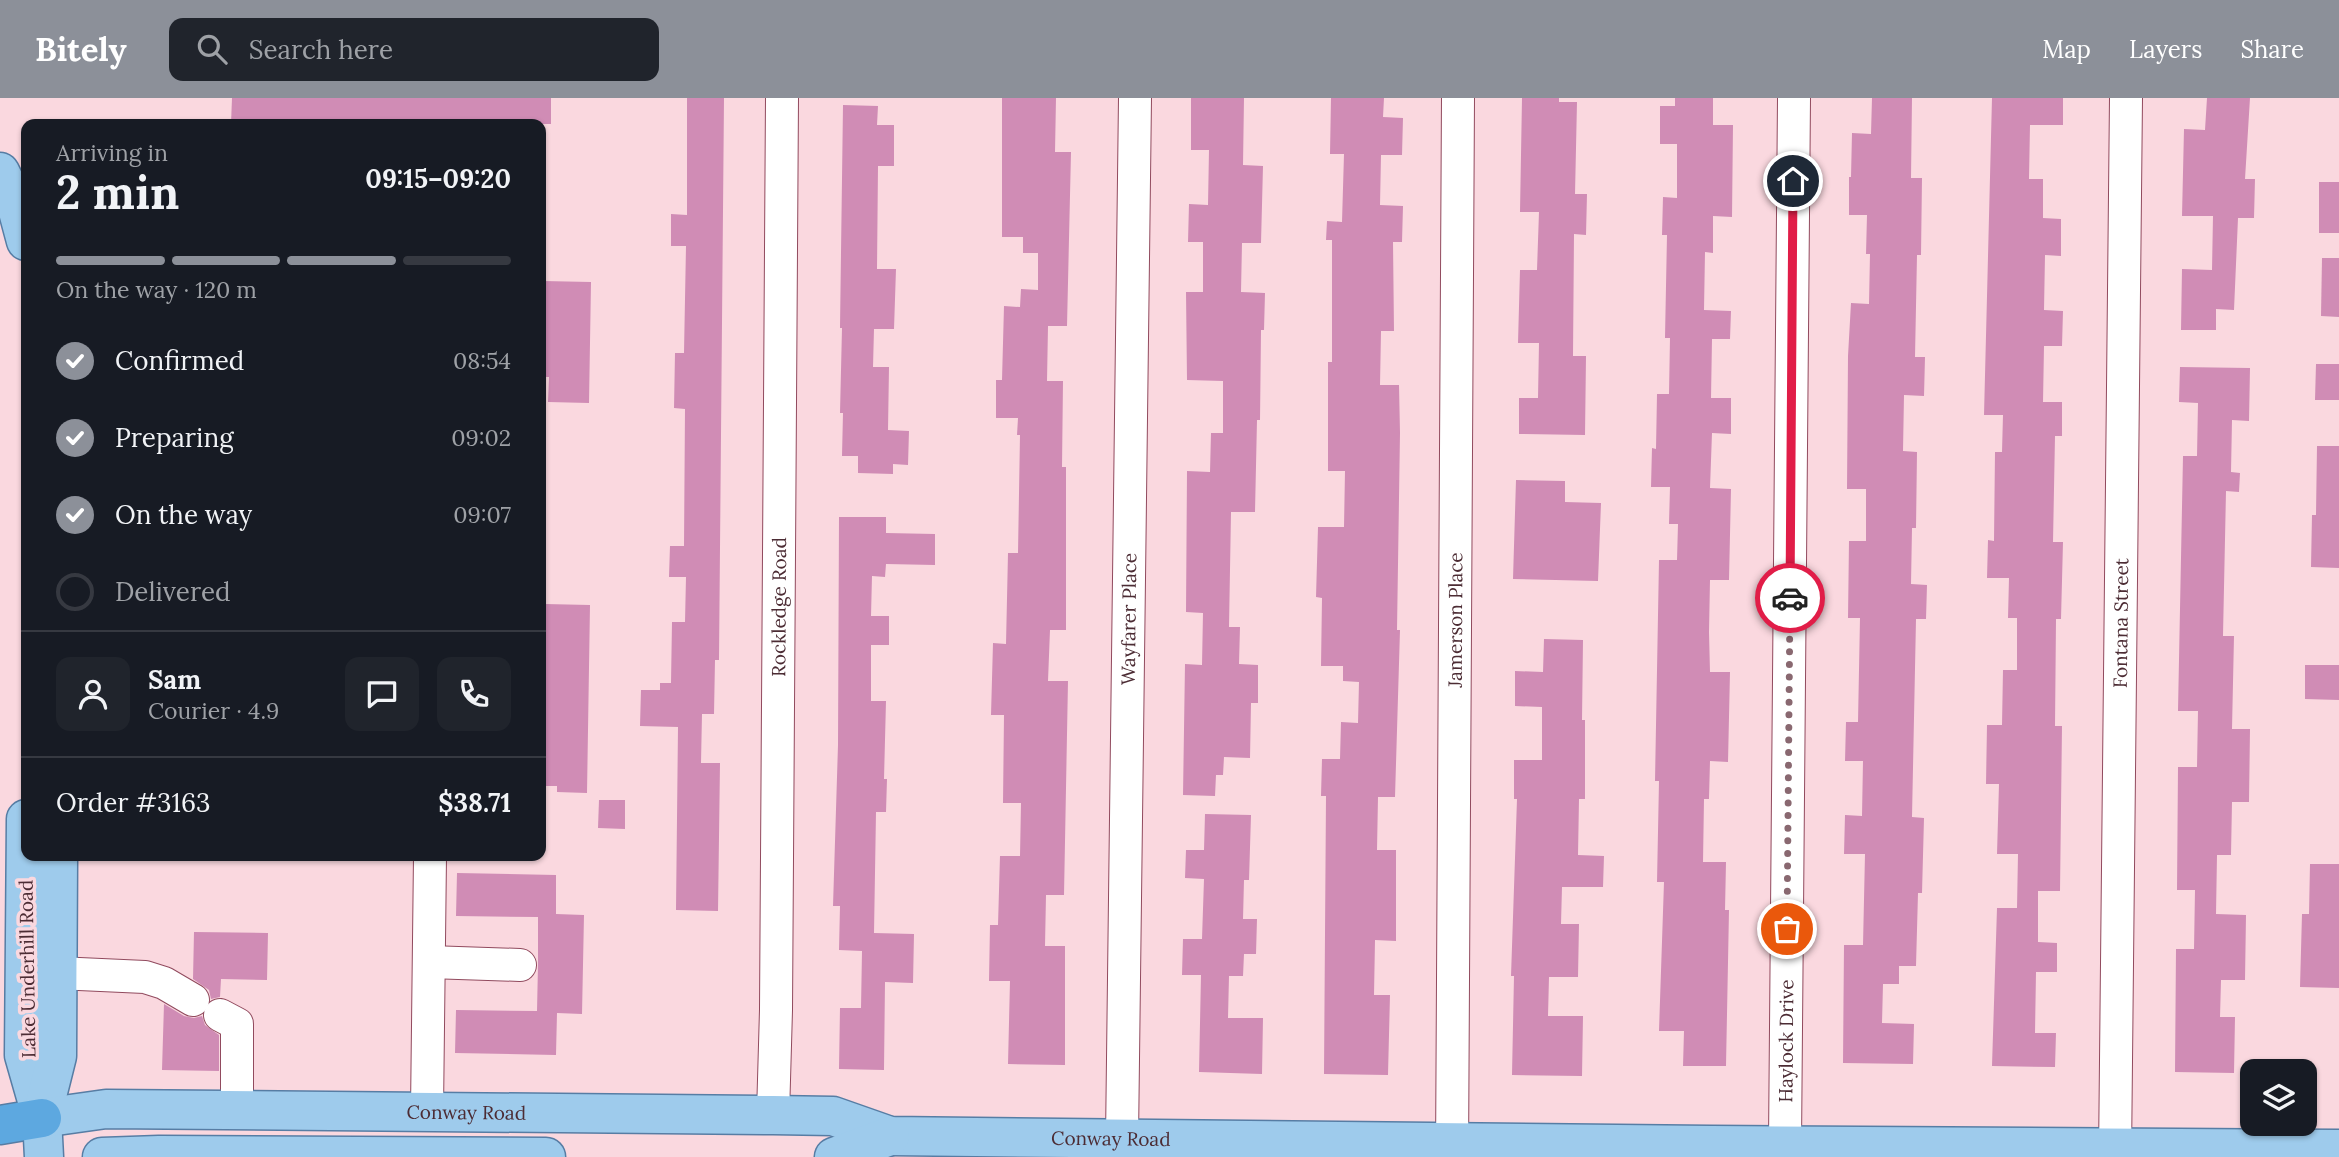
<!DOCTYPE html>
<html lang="en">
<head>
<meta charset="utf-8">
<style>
	:root { --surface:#171b24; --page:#20242c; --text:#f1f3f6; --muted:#9ea1a6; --line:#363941; --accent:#8c9099 }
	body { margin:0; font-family:Lora,serif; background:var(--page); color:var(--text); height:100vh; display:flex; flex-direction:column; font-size:26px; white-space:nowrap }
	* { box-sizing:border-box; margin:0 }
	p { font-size:23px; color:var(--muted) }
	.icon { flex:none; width:38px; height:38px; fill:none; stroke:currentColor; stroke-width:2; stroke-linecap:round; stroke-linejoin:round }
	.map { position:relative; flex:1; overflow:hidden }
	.drawer { position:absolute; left:21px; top:21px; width:525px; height:742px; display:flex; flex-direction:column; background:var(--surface); border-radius:14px; box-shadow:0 2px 5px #0004 }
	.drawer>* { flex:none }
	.buttons { position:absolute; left:2240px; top:961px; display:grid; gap:14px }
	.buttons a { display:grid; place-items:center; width:77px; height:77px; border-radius:14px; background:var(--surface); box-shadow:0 2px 5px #0004; font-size:35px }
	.pin { position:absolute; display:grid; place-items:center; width:60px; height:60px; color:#fff; margin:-30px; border:4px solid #fff; border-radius:50%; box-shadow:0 2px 7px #0007 }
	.courier { position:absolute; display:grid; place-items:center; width:70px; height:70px; margin:-35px; border:5px solid #e11d48; border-radius:50%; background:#fff; color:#222; box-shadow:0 2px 9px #0007 }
	.summary em { font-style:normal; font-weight:700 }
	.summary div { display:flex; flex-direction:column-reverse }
	.summary { display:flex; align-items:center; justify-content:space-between; height:119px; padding:0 35px }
	h1 { font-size:46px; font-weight:700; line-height:52px }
	.bar { display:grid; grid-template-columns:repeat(4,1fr); gap:10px 7px; align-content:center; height:84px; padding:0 35px }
	.bar i { height:9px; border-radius:5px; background:var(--line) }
	.bar .current { background:var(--accent) }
	.bar p { grid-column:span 4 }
	.line { display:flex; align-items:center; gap:18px; padding:0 35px; border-top:2px solid var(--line) }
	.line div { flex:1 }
	.round { display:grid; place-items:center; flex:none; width:74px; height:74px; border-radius:14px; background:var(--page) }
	ol { padding:0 35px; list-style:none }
	li { display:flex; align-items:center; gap:21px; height:77px }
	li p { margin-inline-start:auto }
	li .icon { padding:7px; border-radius:50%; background:var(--accent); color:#fff; stroke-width:4 }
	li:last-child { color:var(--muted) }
	li i { width:38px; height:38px; border:4px solid var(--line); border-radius:50% }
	header { display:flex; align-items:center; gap:42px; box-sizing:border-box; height:98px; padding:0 35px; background:var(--accent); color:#fff }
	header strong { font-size:33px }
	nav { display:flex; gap:38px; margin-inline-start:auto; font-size:24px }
	.search { width:490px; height:63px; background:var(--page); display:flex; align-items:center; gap:18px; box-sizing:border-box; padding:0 24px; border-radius:14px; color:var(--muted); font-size:26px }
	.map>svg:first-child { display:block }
</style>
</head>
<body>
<header>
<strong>Bitely</strong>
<div class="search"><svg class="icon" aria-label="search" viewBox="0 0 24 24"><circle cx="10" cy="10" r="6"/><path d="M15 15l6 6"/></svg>Search here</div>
<nav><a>Map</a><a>Layers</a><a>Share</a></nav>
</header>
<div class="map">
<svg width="2339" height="1059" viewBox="0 0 2339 1059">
	<rect width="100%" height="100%" fill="#fad8df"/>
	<g fill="#d08cb5">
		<polygon points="232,0 551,0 551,26 231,26"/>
		<polygon points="687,0 724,0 719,562 715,562 714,616 702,616 701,665 720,665 718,813 676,812 678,629 640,628 641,592 660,592 660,585 671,585 672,524 685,524 686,479 669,479 670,448 684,448 685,311 674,310 675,255 684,255 686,148 671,148 671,116 687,117"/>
		<polygon points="1002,0 1056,0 1055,54 1071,54 1067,228 1048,228 1047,283 1063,283 1062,369 1066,369 1066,532 1050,532 1048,583 1068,583 1064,797 1046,797 1045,848 1065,848 1065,967 1008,966 1010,883 989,883 990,827 998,827 1000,758 1020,758 1021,705 1003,705 1004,617 991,617 993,545 1006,546 1008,455 1018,455 1020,337 1017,337 1018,320 996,320 996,282 1002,282 1004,208 1020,209 1021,191 1038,192 1038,155 1023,155 1023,139 1002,139"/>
		<polygon points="1191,0 1244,0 1243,67 1263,68 1261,145 1242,145 1241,194 1265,195 1264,232 1261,232 1260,322 1257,322 1255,414 1231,414 1229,529 1240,529 1239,566 1258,567 1258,605 1251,605 1250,660 1224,659 1223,677 1216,677 1215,698 1183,697 1185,566 1202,567 1203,515 1186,514 1187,373 1210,374 1211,335 1223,335 1223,283 1187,282 1186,194 1203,194 1203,144 1188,144 1189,106 1208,107 1209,52 1191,52"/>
		<polygon points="1331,0 1384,0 1383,19 1403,20 1402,57 1381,57 1380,107 1403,108 1402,144 1393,144 1394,233 1381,233 1380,287 1399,287 1400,335 1397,532 1400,532 1395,699 1378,699 1377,752 1396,752 1396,843 1375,842 1374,897 1390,897 1388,977 1324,976 1326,698 1321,698 1322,661 1340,661 1341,624 1358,625 1359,584 1343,583 1343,568 1321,568 1322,500 1316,499 1318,429 1344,429 1345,373 1328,373 1328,264 1332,264 1332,142 1326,142 1327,123 1342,124 1344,56 1330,56"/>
		<polygon points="1522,0 1559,0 1559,4 1577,4 1575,96 1587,96 1586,137 1574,136 1573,258 1586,258 1585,337 1519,336 1519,300 1538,300 1539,245 1518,245 1520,172 1537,172 1539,114 1520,114"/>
		<polygon points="1675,0 1713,0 1713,27 1733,27 1732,119 1713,118 1713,155 1705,154 1704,212 1731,213 1730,241 1712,241 1711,300 1731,300 1731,336 1712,335 1710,390 1731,391 1729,482 1710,482 1709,534 1710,574 1730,574 1728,664 1710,663 1709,701 1704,701 1703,764 1726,764 1725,812 1729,812 1726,968 1683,968 1684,933 1659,933 1664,784 1657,784 1659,683 1655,683 1659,462 1677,462 1678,426 1669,426 1670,389 1651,389 1652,350 1656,351 1657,296 1669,296 1670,240 1665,240 1667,137 1662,137 1663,99 1677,100 1677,46 1660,46 1660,8 1675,8"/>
		<polygon points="1872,0 1912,0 1911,80 1922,80 1921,157 1917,157 1915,259 1925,259 1924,298 1904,297 1903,353 1917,354 1916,430 1912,430 1911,486 1927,487 1926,521 1916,521 1912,719 1924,720 1922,795 1918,795 1916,868 1899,868 1899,886 1883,886 1882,925 1914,926 1913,966 1843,965 1844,847 1863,847 1865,756 1844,756 1845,717 1862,718 1863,663 1845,663 1846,624 1858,624 1860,520 1848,520 1849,443 1866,443 1866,391 1847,391 1848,258 1851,205 1869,206 1870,156 1866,156 1867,117 1849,117 1849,79 1851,79 1852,35 1871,36"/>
		<polygon points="1992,0 2063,0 2063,27 2030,27 2029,81 2043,81 2043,120 2061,121 2061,158 2045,157 2044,212 2063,213 2062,248 2044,248 2043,304 2062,304 2062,338 2055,338 2053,444 2063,444 2061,521 2056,521 2055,628 2062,628 2060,793 2038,793 2038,844 2057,845 2057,874 2036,874 2035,935 2056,935 2055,969 1992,968 1997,810 2017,810 2018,756 1997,756 1999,686 1986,686 1987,627 2002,627 2003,572 2017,572 2017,520 2008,520 2009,480 1987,480 1988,442 1994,443 1995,354 2002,354 2003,317 1984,317"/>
		<polygon points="2207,0 2250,0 2245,81 2255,81 2254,120 2238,120 2234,212 2216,211 2216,232 2181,232 2182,171 2212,172 2213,118 2182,118 2184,31 2205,32"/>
		<polygon points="843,7 878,8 877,27 894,27 894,68 878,68 877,171 896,171 894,231 874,231 873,269 889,269 888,332 909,333 908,367 893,366 893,376 858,375 858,358 842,358 843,315 840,315 842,230 840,230"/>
		<rect x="2319" y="84" width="20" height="51"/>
		<polygon points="2322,160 2339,160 2339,219 2321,218"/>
		<polygon points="543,183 591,184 589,305 548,304 549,279 541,279"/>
		<polygon points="2316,266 2339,266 2339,302 2315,302"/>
		<polygon points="2180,269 2250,270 2249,323 2232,322 2231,374 2240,375 2239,394 2226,393 2223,538 2234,538 2232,631 2250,631 2249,704 2232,704 2231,757 2217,757 2216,816 2246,817 2245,882 2221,882 2220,919 2235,919 2234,975 2175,974 2176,851 2194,851 2195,792 2177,792 2178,669 2197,669 2198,613 2178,613 2183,358 2197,358 2198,305 2179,304"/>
		<polygon points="2317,348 2339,348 2339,470 2311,469 2312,417 2316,417"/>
		<polygon points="1516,382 1565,383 1565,404 1601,405 1598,483 1513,481"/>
		<polygon points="839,419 886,419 886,435 935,436 935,467 886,466 885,479 872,478 871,518 889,518 889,547 871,547 871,603 886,603 884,681 887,681 886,714 876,714 874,835 914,836 913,885 885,884 884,972 839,971 840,910 861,910 862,853 839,852 840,808 833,808 838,647"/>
		<polygon points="545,506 590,507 587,695 557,694 557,688 541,688"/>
		<polygon points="1544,541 1583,542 1582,622 1585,622 1585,701 1579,701 1578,757 1604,758 1603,789 1562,789 1561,826 1579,826 1578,879 1549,879 1548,918 1583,918 1582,978 1512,977 1514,878 1511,878 1517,701 1514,701 1514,662 1542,662 1542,609 1515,608 1515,573 1543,574"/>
		<polygon points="2305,567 2339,567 2339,602 2305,601"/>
		<polygon points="599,702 625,702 625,731 598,730"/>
		<polygon points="1205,716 1251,717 1249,782 1244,782 1243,821 1257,821 1256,856 1244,856 1243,878 1229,878 1228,920 1263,920 1262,976 1199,974 1201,877 1182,877 1183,841 1202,841 1204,781 1185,780 1186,752 1204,752"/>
		<polygon points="2310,766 2339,766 2339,890 2300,889 2302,816 2309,816"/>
		<polygon points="457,775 556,777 556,816 584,817 582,916 557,915 556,957 455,955 456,912 537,913 538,867 538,819 456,818"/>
		<polygon points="194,834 268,835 267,882 221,881 220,899 211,901 209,892 193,881"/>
		<polygon points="164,906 184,918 194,920 202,918 205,927 219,937 219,973 162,972"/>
	</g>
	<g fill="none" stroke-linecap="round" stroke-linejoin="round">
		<g stroke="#914a5e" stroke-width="34">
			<g id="minor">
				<polyline points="429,864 520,867"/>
				<polyline points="57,875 145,879 164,885 193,902"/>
				<polyline points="220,917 237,926 237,1012"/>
				<polyline points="427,1013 430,758"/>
				<path id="s1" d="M773,1017L776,912L782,0"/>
				<path id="s2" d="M1122,1041L1135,0"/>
				<path id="s3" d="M1785,1046L1794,0"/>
				<path id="s4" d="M1452,1059L1458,0"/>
				<path id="s5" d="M2115,1059L2126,0"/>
			</g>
		</g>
		<g stroke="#577da4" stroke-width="41">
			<g id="major">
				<polyline points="0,74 16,106 26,143"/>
				<polyline points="26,721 24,957 42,1020 44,1059"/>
				<polyline points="42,1018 57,958 58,758"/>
				<path id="s6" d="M42,1020L106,1011L773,1017L833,1018L890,1038L1711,1047L2339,1051"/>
				<polyline points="102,1059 159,1057 546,1059"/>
				<polyline points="834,1059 890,1038"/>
			</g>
		</g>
		<g stroke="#577da4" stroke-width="41">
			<polyline id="highway" points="0,1027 42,1020"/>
		</g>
		<use href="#minor" stroke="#fff" stroke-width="32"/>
		<use href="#major" stroke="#9ecbec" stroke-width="38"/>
		<use href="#highway" stroke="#5da8e0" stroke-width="38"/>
	</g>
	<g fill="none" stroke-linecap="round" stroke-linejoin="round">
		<polyline stroke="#896870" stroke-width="7" stroke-dasharray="0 12.6" points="1787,831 1790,500"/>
		<polyline stroke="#e11d48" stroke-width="9" points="1790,500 1793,83"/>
	</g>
	<g text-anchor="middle" stroke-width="7" stroke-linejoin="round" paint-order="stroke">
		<g font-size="19" fill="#4c2c34" stroke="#fad8df">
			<text dy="7" stroke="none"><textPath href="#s1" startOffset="508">Rockledge Road</textPath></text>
			<text dy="7" stroke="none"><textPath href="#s2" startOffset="520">Wayfarer Place</textPath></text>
			<text dy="7" stroke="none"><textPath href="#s4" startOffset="537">Jamerson Place</textPath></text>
			<text dy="7" stroke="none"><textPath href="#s5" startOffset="534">Fontana Street</textPath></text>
			<text transform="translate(27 871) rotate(-91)" y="7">Lake Underhill Road</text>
			<text dy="7" stroke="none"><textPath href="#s3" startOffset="103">Haylock Drive</textPath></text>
			<text dy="7" stroke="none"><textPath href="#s6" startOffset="425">Conway Road</textPath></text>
			<text dy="7" stroke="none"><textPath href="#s6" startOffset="1073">Conway Road</textPath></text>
		</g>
	</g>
</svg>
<div class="buttons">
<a><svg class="icon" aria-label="layers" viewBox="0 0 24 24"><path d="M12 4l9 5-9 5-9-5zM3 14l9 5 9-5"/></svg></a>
</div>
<div class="pin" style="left:1787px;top:831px;background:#ea580c"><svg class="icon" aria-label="bag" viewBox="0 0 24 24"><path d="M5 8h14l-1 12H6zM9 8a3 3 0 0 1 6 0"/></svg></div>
<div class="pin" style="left:1793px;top:83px;background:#1f2937"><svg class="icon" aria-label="home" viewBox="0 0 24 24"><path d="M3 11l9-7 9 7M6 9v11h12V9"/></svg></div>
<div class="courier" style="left:1790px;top:500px"><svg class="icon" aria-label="car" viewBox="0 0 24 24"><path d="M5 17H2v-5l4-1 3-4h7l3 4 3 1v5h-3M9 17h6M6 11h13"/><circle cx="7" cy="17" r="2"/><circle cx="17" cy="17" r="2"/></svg></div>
<section class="drawer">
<div class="summary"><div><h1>2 min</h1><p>Arriving in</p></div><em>09:15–09:20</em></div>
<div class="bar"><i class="current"></i><i class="current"></i><i class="current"></i><i></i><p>On the way · 120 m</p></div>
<ol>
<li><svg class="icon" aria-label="check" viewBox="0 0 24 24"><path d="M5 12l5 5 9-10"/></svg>Confirmed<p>08:54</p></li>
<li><svg class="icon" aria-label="check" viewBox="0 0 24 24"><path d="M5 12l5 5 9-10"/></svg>Preparing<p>09:02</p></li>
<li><svg class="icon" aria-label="check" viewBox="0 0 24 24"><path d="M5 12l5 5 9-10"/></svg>On the way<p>09:07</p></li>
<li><i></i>Delivered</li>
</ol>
<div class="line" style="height:126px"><a class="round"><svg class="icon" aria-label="person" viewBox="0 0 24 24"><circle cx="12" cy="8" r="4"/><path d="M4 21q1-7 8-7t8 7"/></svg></a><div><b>Sam</b><p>Courier · 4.9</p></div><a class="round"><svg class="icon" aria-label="chat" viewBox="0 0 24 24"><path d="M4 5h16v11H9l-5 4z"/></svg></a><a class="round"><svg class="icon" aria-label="phone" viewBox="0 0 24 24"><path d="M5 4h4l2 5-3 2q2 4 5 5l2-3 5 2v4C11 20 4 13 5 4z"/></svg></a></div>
<div class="line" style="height:91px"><div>Order #3163</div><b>$38.71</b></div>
</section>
</div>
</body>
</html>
